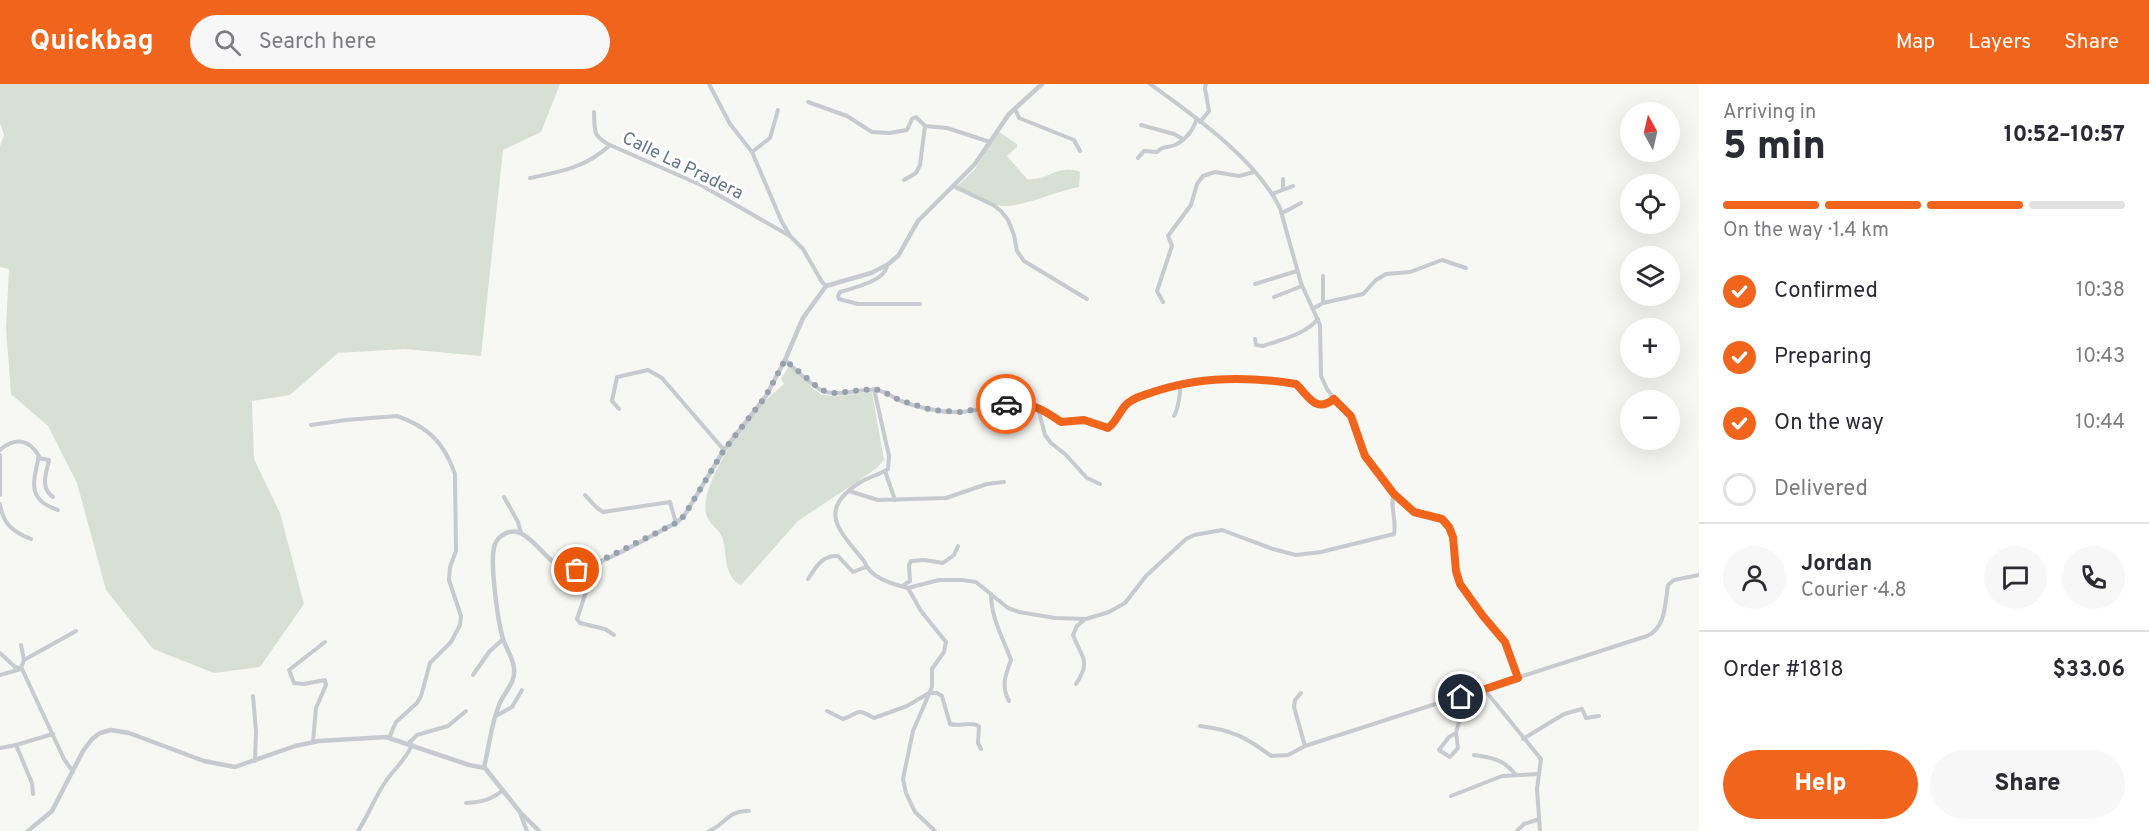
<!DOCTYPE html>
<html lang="en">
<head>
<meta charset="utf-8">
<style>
	:root { --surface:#fff; --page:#f7f7f7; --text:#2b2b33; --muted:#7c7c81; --line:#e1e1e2; --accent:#f0641c }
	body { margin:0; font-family:Overpass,sans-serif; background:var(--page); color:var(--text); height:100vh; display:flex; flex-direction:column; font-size:22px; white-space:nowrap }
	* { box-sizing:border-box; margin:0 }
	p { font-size:20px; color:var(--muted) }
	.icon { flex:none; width:33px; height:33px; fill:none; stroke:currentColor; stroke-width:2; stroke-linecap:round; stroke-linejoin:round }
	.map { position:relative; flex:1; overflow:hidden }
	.panel { display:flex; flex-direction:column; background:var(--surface); width:450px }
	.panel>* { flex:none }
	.needle { width:39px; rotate:352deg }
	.tools { position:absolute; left:1620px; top:18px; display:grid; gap:12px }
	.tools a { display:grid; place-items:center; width:60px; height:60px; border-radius:50%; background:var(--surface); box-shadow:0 6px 24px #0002; font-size:30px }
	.pin { position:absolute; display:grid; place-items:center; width:51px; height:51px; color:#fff; margin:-26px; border:3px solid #fff; border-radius:50%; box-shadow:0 2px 6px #0007 }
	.courier { position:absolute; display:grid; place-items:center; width:60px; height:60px; margin:-30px; border:4px solid #f0641c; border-radius:50%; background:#fff; color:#222; box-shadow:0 2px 8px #0007 }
	.summary em { font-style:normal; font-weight:800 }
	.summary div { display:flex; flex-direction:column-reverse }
	.summary { display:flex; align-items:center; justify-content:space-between; height:102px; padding:0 24px }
	h1 { font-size:39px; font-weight:800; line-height:45px }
	.bar { display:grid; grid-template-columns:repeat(4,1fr); gap:9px 6px; align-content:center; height:72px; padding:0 24px }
	.bar i { height:8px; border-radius:4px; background:var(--line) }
	.bar .on { background:var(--accent) }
	.bar p { grid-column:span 4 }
	.line { display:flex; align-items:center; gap:15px; padding:0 24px; border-top:2px solid var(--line) }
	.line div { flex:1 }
	.round { display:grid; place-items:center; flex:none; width:63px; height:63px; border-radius:32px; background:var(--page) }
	ol { padding:0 24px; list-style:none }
	li { display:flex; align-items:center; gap:18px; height:66px }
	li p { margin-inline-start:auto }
	li .icon { padding:6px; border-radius:50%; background:var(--accent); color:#fff; stroke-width:4 }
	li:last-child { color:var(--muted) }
	li i { width:33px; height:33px; border:3px solid var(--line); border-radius:50% }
	.primary-button { display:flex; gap:12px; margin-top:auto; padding:12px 24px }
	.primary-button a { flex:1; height:69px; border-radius:36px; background:var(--accent); color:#fff; font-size:24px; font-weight:800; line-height:69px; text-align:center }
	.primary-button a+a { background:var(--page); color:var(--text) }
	header { display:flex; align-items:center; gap:36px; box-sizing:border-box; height:84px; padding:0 30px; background:var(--accent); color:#fff }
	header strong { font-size:28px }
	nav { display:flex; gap:33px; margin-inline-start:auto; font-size:21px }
	.search { width:420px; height:54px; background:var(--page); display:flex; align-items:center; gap:15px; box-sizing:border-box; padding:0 21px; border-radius:33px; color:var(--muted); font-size:22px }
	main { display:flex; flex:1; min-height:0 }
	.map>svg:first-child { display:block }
</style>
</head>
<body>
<header>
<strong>Quickbag</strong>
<div class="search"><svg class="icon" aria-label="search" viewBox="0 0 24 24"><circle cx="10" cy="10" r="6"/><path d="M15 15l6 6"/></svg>Search here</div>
<nav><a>Map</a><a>Layers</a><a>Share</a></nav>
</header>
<main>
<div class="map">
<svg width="1699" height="747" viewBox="0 0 1699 747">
	<rect width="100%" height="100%" fill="#f7f8f4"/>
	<g fill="#d8e0d5">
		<polygon points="0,0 560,0 541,48 503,66 481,272 404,265 338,269 290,311 252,317 254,375 280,429 304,520 260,583 214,589 153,565 106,506 77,399 48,342 11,310 6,244 9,185 0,183 0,62 4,51 0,39"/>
		<path d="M999,48L1017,60V63L1007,72L1027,95C1047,98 1058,79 1080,88L1079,103C1056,107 1024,123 1002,122C985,120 969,112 954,105L975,85Z"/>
		<path d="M789,282L803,292L812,304L822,311L837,312L872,308L884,376L876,385L798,437L741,501C724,493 727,472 723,456C721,446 709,441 706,430C700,402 737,350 754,328C763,318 774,309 784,300L781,295Z"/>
	</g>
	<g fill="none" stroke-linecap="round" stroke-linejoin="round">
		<g stroke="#c7cace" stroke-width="4">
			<polyline points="709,0 730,40 752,68 781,136 790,152 803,165 822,198 826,202"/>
			<path d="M1150,0C1194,32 1255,74 1280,124L1301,199L1320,241L1321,292L1327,305L1337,318L1351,332L1365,372L1394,410L1414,428L1442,435L1449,443L1453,453L1456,487L1460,500L1483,532L1505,558L1518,593"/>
			<polyline points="808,18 847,32 872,48 889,49 907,46 912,35 916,33 925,42 947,44 990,58"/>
			<polyline points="1015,25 1019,34 1074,56 1080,67"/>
			<path d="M594,28C595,47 592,52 610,61"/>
			<polyline points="1200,38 1209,27 1205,4 1206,0"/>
			<polyline points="1141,41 1174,50 1183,55"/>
			<polyline points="752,68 770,54 778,26"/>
			<path d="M1138,74L1144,67L1157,68C1163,61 1168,64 1175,61C1187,55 1192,47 1197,35"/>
			<path d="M530,94C560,88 587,83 610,61L701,101L790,152"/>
			<polyline points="904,96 916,89 920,81 925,42"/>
			<polyline points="954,102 993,121 1001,127 1008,136 1014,151 1017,167 1024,177 1087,215"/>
			<polyline points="1283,105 1283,95"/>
			<polyline points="1272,110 1293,102"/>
			<polyline points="1282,129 1301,119"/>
			<path d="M887,181C886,197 853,204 840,208L838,212L839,215L858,220H920"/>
			<polyline points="1323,192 1323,219"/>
			<polyline points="1255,200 1297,187"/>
			<polyline points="1274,213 1302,202"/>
			<polyline points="1163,218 1157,207 1172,162 1168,152 1191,121 1197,100 1203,92 1215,88 1239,92 1254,88"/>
			<polyline points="1314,224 1323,219 1363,210 1376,196 1386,190 1410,188 1442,176 1466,184"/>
			<path d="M1255,255L1256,261L1263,262C1283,255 1304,251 1318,235"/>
			<path d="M785,276C795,285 810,300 821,306C837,314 859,304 876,306C886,307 892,313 901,317C920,324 940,329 960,328C1006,325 1018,306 1061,338L1085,336L1108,344C1117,338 1119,325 1128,319C1135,313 1145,311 1153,308C1201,292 1247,292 1296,300C1308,310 1315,330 1334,315"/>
			<path d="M874,305L889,372L888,385C879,391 868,393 859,399C816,427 840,447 864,477C870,494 892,500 908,504L921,527L946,558L944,568L932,585V603L913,647L903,695L906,709L915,728L935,747"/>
			<polyline points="1038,324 1045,351 1051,359 1065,370 1087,394 1100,400"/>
			<polyline points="619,325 612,317 617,293 648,286 662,294 724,366"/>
			<path d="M1174,332C1178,326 1181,306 1180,299"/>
			<path d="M311,341L346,336L397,332C429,343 444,359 455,390L456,467L450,483L449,496L461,532L460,541L451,558L430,579L421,612L417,619L396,638L389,654"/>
			<path d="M0,366C15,353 29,355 39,372C33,399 27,416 58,426"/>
			<polyline points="0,371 0,411"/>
			<path d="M38,374L49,376C46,390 40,404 53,413"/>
			<polyline points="885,387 895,416"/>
			<polyline points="849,407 878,416 946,414 987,400 1004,398"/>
			<polyline points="585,411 596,423 603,428 670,418 676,439"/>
			<polyline points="504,413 518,438 521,449"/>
			<path d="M0,420C3,440 13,448 31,455"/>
			<polyline points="601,478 591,493 577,535 580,539 605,545 614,551"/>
			<path d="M808,495C816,483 822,471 838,472L853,488L866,483"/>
			<polyline points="902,502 910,497 909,481 911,477 924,476 943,479 954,471 958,462"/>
			<path d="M908,504L939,496H962L976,498L1008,524L1019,528L1055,534L1086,535L1109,528L1125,519L1146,492L1186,455L1194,451L1222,446L1273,465L1296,471L1321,468L1394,450C1397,436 1389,419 1394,410"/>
			<path d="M991,510C991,534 1003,554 1011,576C1005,592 1001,602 1009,617"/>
			<polyline points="21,561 24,576"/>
			<polyline points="0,569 15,583 22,585 64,675 73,688"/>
			<polyline points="21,584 24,576 76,547"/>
			<polyline points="0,591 21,585"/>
			<polyline points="473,591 489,568 503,555"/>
			<path d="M1076,600C1092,576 1081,573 1073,551L1077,542L1085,535"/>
			<polyline points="1484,605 1541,675 1537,705 1540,747"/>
			<polyline points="1301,609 1295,616 1294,623 1305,662"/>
			<polyline points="253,612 256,647 255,677"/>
			<path d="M827,627L843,635C861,629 854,623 874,634L907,622L929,609H937L942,612L950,640C960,643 969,637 979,642L978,659L981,665"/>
			<polyline points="496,632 512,623 522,606"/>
			<path d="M1200,642C1232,646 1246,653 1271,672L1288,671L1305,662L1647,552C1666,544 1665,519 1668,501L1674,496L1699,491"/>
			<polyline points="1456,649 1449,653 1439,666 1450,673 1458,664 1456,649 1460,634 1461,613"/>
			<polyline points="1523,655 1564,630 1582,625 1586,634 1599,632"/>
			<polyline points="313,658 316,624 326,601 325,596 304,600 294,599 289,586 325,558"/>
			<polyline points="409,659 417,651 448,642 466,627"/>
			<polyline points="16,661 32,699 33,710"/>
			<polyline points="0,664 16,661 53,650"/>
			<path d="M1474,671C1493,674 1503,675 1516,691"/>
			<polyline points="1451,712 1502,692 1539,690"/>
			<path d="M466,719C482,718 491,716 503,706"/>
			<polyline points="520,729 527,747"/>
			<path d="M358,747C368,732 374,715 384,700C393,685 404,679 412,661"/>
			<path d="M709,747C726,740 728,726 749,727"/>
			<polyline points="1517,747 1524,740 1539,735"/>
		</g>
		<g stroke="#c7cace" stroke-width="4.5">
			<path d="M484,683C489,664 491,640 499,621C504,608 516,599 514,584C513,574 506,564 503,555C498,538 490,481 494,464C495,459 496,456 500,453C526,431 544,482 567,485C593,488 651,451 676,439L684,432L724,366L766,312L785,276L803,234L826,202L871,189L887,181L898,172L918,137L975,80L1009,30L1042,0"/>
			<polyline points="28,747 52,727 83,667 92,655 100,649 111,646 129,649 204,677 235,683 295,662 319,657 386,653 469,681 485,684 520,728 539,747"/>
		</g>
	</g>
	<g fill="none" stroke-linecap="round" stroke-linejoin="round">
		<polyline stroke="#97a2ae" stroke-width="6" stroke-dasharray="0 10.8" points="577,486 602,476 676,439 684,432 724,366 766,312 785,276 821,306 834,309 874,305 882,307 899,316 932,326 960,328 1006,320"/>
		<path stroke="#f0641c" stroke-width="8" d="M1006,320C1028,317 1043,325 1061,338L1084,336L1108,344C1117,338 1120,325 1128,319C1135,313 1145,311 1153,308C1200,292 1247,292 1296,300C1308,311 1315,330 1334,315L1351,332L1365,372L1394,410L1414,428L1442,435L1449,443L1453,453L1456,487L1460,500L1483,532L1505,558L1518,594L1461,613"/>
	</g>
	<g text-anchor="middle" stroke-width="6" stroke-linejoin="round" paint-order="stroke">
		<g font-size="18" fill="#647488" stroke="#fff">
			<text transform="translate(683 81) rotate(26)" y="6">Calle La Pradera</text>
		</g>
	</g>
</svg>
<div class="tools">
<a><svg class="needle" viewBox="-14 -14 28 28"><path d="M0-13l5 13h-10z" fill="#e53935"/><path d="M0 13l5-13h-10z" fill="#7c7c81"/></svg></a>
<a><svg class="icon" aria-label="locate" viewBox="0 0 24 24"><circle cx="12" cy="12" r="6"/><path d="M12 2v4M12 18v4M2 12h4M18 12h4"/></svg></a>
<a><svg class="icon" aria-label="layers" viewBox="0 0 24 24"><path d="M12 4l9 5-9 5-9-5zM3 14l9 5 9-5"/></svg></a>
<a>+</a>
<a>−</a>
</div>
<div class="pin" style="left:577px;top:486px;background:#ea580c"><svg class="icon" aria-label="bag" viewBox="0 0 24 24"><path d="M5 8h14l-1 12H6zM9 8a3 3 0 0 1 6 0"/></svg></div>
<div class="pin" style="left:1461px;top:613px;background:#1f2937"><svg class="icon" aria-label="home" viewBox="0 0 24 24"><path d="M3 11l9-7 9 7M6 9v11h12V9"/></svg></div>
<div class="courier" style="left:1006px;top:320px"><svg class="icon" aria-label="car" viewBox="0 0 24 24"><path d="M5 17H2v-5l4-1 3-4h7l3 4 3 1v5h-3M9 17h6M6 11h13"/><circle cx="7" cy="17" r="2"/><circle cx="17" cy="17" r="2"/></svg></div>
</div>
<section class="panel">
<div class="summary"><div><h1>5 min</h1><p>Arriving in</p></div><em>10:52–10:57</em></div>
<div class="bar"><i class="on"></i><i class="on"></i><i class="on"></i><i></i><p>On the way · 1.4 km</p></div>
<ol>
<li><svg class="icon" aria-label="check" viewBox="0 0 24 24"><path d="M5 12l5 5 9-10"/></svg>Confirmed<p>10:38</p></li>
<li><svg class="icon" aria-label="check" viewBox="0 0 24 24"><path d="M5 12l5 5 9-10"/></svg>Preparing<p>10:43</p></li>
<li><svg class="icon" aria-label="check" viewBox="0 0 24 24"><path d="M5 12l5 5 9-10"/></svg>On the way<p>10:44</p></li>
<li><i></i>Delivered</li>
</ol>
<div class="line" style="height:108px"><a class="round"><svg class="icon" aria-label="person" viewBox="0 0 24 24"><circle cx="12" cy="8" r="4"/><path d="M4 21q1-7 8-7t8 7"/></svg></a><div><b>Jordan</b><p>Courier · 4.8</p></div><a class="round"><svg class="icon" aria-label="chat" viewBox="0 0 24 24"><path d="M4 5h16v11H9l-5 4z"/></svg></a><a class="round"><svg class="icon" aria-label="phone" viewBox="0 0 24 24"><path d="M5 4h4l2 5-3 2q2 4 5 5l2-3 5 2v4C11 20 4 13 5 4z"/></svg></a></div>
<div class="line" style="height:78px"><div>Order #1818</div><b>$33.06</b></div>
<div class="primary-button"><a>Help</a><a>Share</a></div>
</section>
</main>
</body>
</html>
